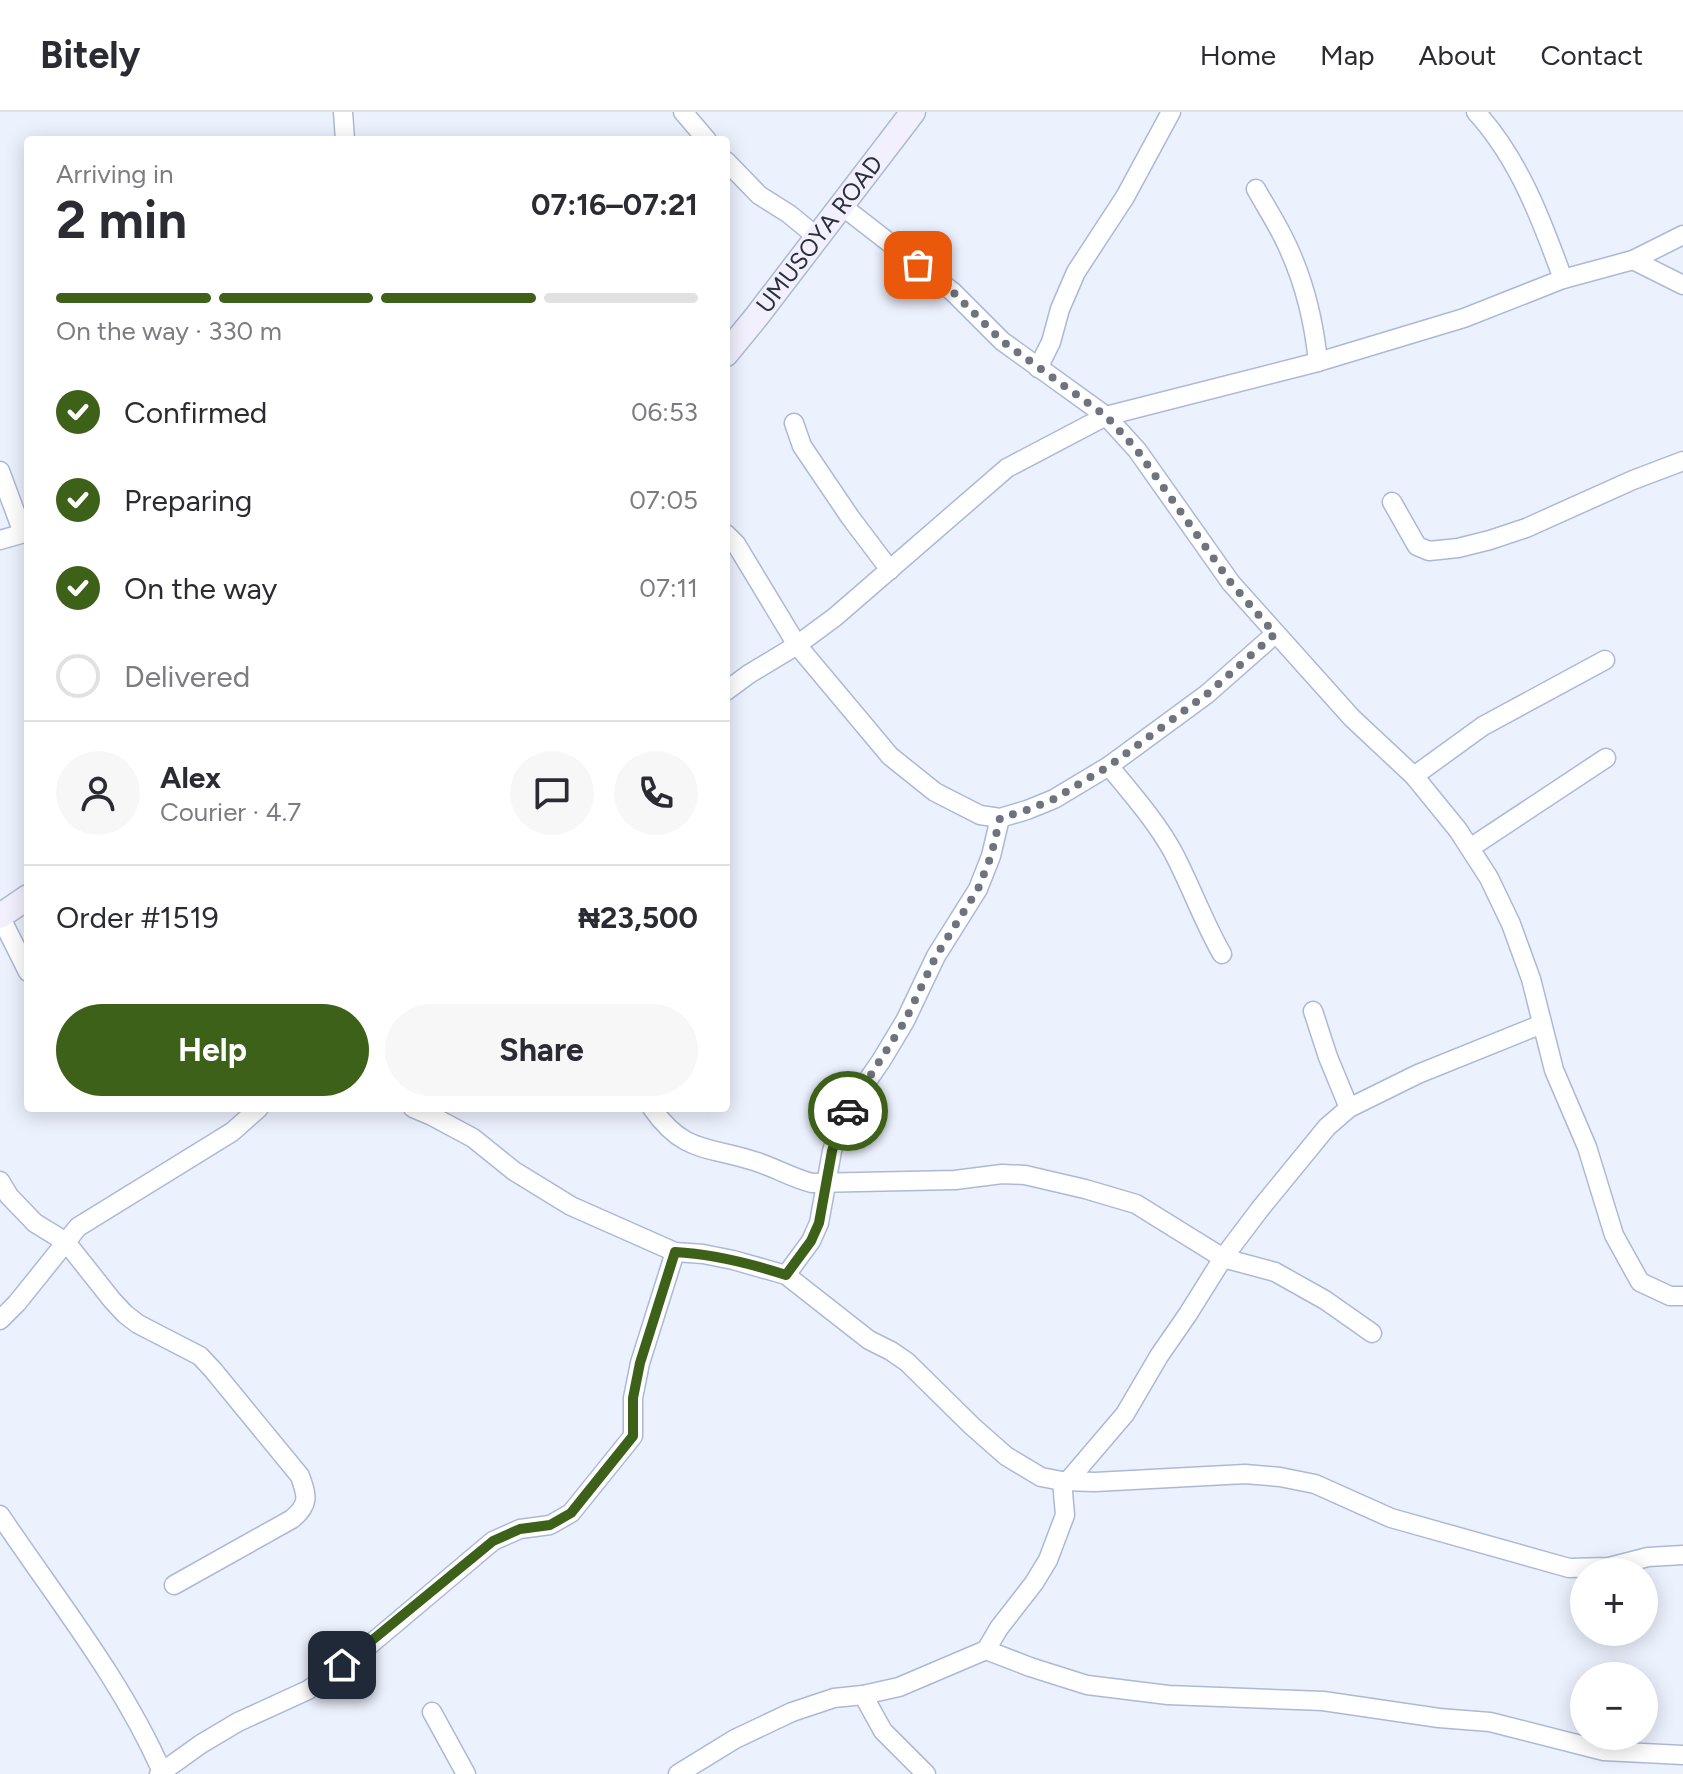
<!DOCTYPE html>
<html lang="en">
<head>
<meta charset="utf-8">
<style>
	:root { --surface:#fff; --page:#f7f7f7; --text:#2b2b33; --muted:#7c7c81; --line:#e1e1e2; --accent:#3d6119 }
	body { margin:0; font-family:Figtree,sans-serif; background:var(--page); color:var(--text); height:100vh; display:flex; flex-direction:column; font-size:30px; white-space:nowrap }
	* { box-sizing:border-box; margin:0 }
	p { font-size:26px; color:var(--muted) }
	.icon { flex:none; width:44px; height:44px; fill:none; stroke:currentColor; stroke-width:2; stroke-linecap:round; stroke-linejoin:round }
	.map { position:relative; flex:1; overflow:hidden }
	.details { position:absolute; left:24px; top:24px; width:706px; height:976px; display:flex; flex-direction:column; background:var(--surface); border-radius:8px; box-shadow:0 4px 20px #0003 }
	.details>* { flex:none }
	.buttons { position:absolute; left:1570px; top:1446px; display:grid; gap:16px }
	.buttons a { display:grid; place-items:center; width:88px; height:88px; border-radius:50%; background:var(--surface); box-shadow:0 4px 20px #0003; font-size:40px }
	.pin { position:absolute; display:grid; place-items:center; width:68px; height:68px; color:#fff; margin:-34px; border-radius:16px; box-shadow:0 4px 12px #0006 }
	.courier { position:absolute; display:grid; place-items:center; width:80px; height:80px; margin:-40px; border:6px solid #3d6119; border-radius:50%; background:#fff; color:#222; box-shadow:0 2px 10px #0007 }
	.summary em { font-style:normal; font-weight:700 }
	.summary div { display:flex; flex-direction:column-reverse }
	.summary { display:flex; align-items:center; justify-content:space-between; height:136px; padding:0 32px }
	h1 { font-size:52px; font-weight:700; line-height:60px }
	.bar { display:grid; grid-template-columns:repeat(4,1fr); gap:12px 8px; align-content:center; height:96px; padding:0 32px }
	.bar i { height:10px; border-radius:6px; background:var(--line) }
	.bar .active { background:var(--accent) }
	.bar p { grid-column:span 4 }
	.line { display:flex; align-items:center; gap:20px; padding:0 32px; border-top:2px solid var(--line) }
	.line div { flex:1 }
	.round { display:grid; place-items:center; flex:none; width:84px; height:84px; border-radius:42px; background:var(--page) }
	ol { padding:0 32px; list-style:none }
	li { display:flex; align-items:center; gap:24px; height:88px }
	li p { margin-inline-start:auto }
	li .icon { padding:8px; border-radius:50%; background:var(--accent); color:#fff; stroke-width:4 }
	li:last-child { color:var(--muted) }
	li i { width:44px; height:44px; border:4px solid var(--line); border-radius:50% }
	.cta { display:flex; gap:16px; margin-top:auto; padding:16px 32px }
	.cta a { flex:1; height:92px; border-radius:48px; background:var(--accent); color:#fff; font-size:32px; font-weight:700; line-height:92px; text-align:center }
	.cta a+a { background:var(--page); color:var(--text) }
	header { display:flex; align-items:center; gap:48px; box-sizing:border-box; height:112px; padding:0 40px; background:var(--surface); border-bottom:2px solid var(--line) }
	header strong { font-size:38px }
	nav { display:flex; gap:44px; margin-inline-start:auto; font-size:28px }
	.map>svg:first-child { display:block }
</style>
</head>
<body>
<header>
<strong>Bitely</strong>
<nav><a>Home</a><a>Map</a><a>About</a><a>Contact</a></nav>
</header>
<div class="map">
<svg width="1683" height="1662" viewBox="0 0 1683 1662">
	<rect width="100%" height="100%" fill="#ebf1fd"/>
	<g fill="none" stroke-linecap="round" stroke-linejoin="round">
		<g stroke="#acb9d6" stroke-width="21">
			<g id="street">
				<polyline points="343,0 345,28"/>
				<polyline points="683,0 707,28"/>
				<path d="M1476,0C1519,47 1542,109 1563,167"/>
				<polyline points="726,49 759,83 789,102 817,125"/>
				<path d="M1256,77C1266,95 1278,113 1287,133C1304,169 1314,210 1318,250"/>
				<polyline points="842,94 953,180 1002,229 1106,304 1137,338 1231,471 1352,606 1414,664 1458,718 1489,766 1511,812 1531,867 1554,958 1587,1035 1614,1123 1640,1170 1670,1184 1683,1184"/>
				<polyline points="1633,148 1683,173"/>
				<polyline points="1038,256 1051,230 1060,197 1076,160 1125,85 1171,0"/>
				<polyline points="794,311 802,334 850,405 890,458"/>
				<polyline points="0,359 23,421"/>
				<polyline points="1392,390 1417,434 1429,439 1458,436 1490,428 1526,416 1633,368 1683,349"/>
				<polyline points="726,422 736,432 797,533 890,644 935,680 980,703 1000,706 1027,698 1054,687 1109,654 1207,582 1275,522"/>
				<polyline points="0,428 28,420"/>
				<polyline points="726,579 749,562 797,533 835,505 1007,356 1106,304 1318,250 1464,206 1563,167 1633,148 1683,123"/>
				<path d="M1109,654C1131,681 1156,709 1173,740C1191,774 1203,809 1222,842"/>
				<polyline points="1414,664 1483,614 1605,548"/>
				<polyline points="1470,736 1606,646"/>
				<polyline points="0,804 28,860"/>
				<polyline points="1313,899 1328,945 1349,996"/>
				<polyline points="413,996 432,1004 473,1026 514,1059 571,1094 675,1140 703,1142 733,1148 786,1163 869,1228 891,1239 907,1250 972,1314 1006,1344 1041,1365 1062,1369 1095,1370 1245,1362 1280,1365 1315,1372 1391,1406 1569,1456 1609,1455 1648,1445 1683,1443"/>
				<path d="M652,996C683,1041 707,1034 754,1049C774,1055 792,1066 812,1071L955,1068L1002,1062L1025,1063L1085,1077L1136,1092L1223,1146L1275,1160L1325,1188L1372,1221"/>
				<path d="M0,1069L9,1084L35,1111L66,1130L112,1188L125,1202L138,1212L200,1244L213,1258L300,1364C307,1384 310,1392 292,1407L174,1473"/>
				<polyline points="786,1163 811,1129 819,1111 832,1039 840,1015 856,985 881,949 905,909 936,844 978,777 991,744 1000,706"/>
				<polyline points="0,1208 17,1191 78,1115 232,1020 259,996"/>
				<polyline points="1067,1370 1125,1302 1159,1244 1188,1202 1223,1146 1260,1097 1327,1015 1349,996 1418,962 1542,912"/>
				<path d="M0,1403C57,1488 122,1568 163,1662"/>
				<polyline points="986,1538 1030,1555 1087,1573 1168,1583 1323,1589 1439,1606 1490,1610 1604,1639 1683,1643"/>
				<polyline points="863,1583 883,1619 926,1662"/>
				<polyline points="432,1600 466,1662"/>
				<polyline points="159,1662 201,1632 238,1610 308,1578 360,1541 493,1429 520,1417 550,1413 571,1401 633,1324 633,1286 640,1251 675,1140"/>
				<polyline points="678,1662 735,1627 792,1600 834,1586 863,1583 899,1575 986,1538 999,1516 1034,1471 1048,1448 1065,1403 1062,1369"/>
			</g>
		</g>
		<g stroke="#acb9d6" stroke-width="27">
			<g id="secondary">
				<path id="s1" d="M726,242L757,204L913,0"/>
				<polyline points="0,804 28,785"/>
			</g>
		</g>
		<use href="#street" stroke="#fff" stroke-width="18"/>
		<use href="#secondary" stroke="#f3f0fe" stroke-width="24"/>
	</g>
	<g fill="none" stroke-linecap="round" stroke-linejoin="round">
		<polyline stroke="#6e737e" stroke-width="8" stroke-dasharray="0 14.4" points="848,999 905,909 936,844 978,777 991,744 1000,706 1027,698 1054,687 1109,654 1207,582 1275,522 1231,471 1137,338 1106,304 1002,229 953,180 918,153"/>
		<path stroke="#3d6119" stroke-width="10" d="M342,1553L493,1429L520,1417L550,1413L571,1401L633,1324V1286L640,1251L675,1140C713,1142 749,1151 786,1163L811,1129L819,1111L832,1039L840,1015L848,999"/>
	</g>
	<g text-anchor="middle" stroke-width="7" stroke-linejoin="round" paint-order="stroke">
		<g font-size="24" fill="#2a2f3a" stroke="#ebf1fd">
			<text dy="8" stroke="none"><textPath href="#s1" startOffset="152">UMUSOYA ROAD</textPath></text>
		</g>
	</g>
</svg>
<div class="buttons">
<a>+</a>
<a>−</a>
</div>
<div class="pin" style="left:918px;top:153px;background:#ea580c"><svg class="icon" aria-label="bag" viewBox="0 0 24 24"><path d="M5 8h14l-1 12H6zM9 8a3 3 0 0 1 6 0"/></svg></div>
<div class="pin" style="left:342px;top:1553px;background:#1f2937"><svg class="icon" aria-label="home" viewBox="0 0 24 24"><path d="M3 11l9-7 9 7M6 9v11h12V9"/></svg></div>
<div class="courier" style="left:848px;top:999px"><svg class="icon" aria-label="car" viewBox="0 0 24 24"><path d="M5 17H2v-5l4-1 3-4h7l3 4 3 1v5h-3M9 17h6M6 11h13"/><circle cx="7" cy="17" r="2"/><circle cx="17" cy="17" r="2"/></svg></div>
<section class="details">
<div class="summary"><div><h1>2 min</h1><p>Arriving in</p></div><em>07:16–07:21</em></div>
<div class="bar"><i class="active"></i><i class="active"></i><i class="active"></i><i></i><p>On the way · 330 m</p></div>
<ol>
<li><svg class="icon" aria-label="check" viewBox="0 0 24 24"><path d="M5 12l5 5 9-10"/></svg>Confirmed<p>06:53</p></li>
<li><svg class="icon" aria-label="check" viewBox="0 0 24 24"><path d="M5 12l5 5 9-10"/></svg>Preparing<p>07:05</p></li>
<li><svg class="icon" aria-label="check" viewBox="0 0 24 24"><path d="M5 12l5 5 9-10"/></svg>On the way<p>07:11</p></li>
<li><i></i>Delivered</li>
</ol>
<div class="line" style="height:144px"><a class="round"><svg class="icon" aria-label="person" viewBox="0 0 24 24"><circle cx="12" cy="8" r="4"/><path d="M4 21q1-7 8-7t8 7"/></svg></a><div><b>Alex</b><p>Courier · 4.7</p></div><a class="round"><svg class="icon" aria-label="chat" viewBox="0 0 24 24"><path d="M4 5h16v11H9l-5 4z"/></svg></a><a class="round"><svg class="icon" aria-label="phone" viewBox="0 0 24 24"><path d="M5 4h4l2 5-3 2q2 4 5 5l2-3 5 2v4C11 20 4 13 5 4z"/></svg></a></div>
<div class="line" style="height:104px"><div>Order #1519</div><b>₦23,500</b></div>
<div class="cta"><a>Help</a><a>Share</a></div>
</section>
</div>
</body>
</html>
